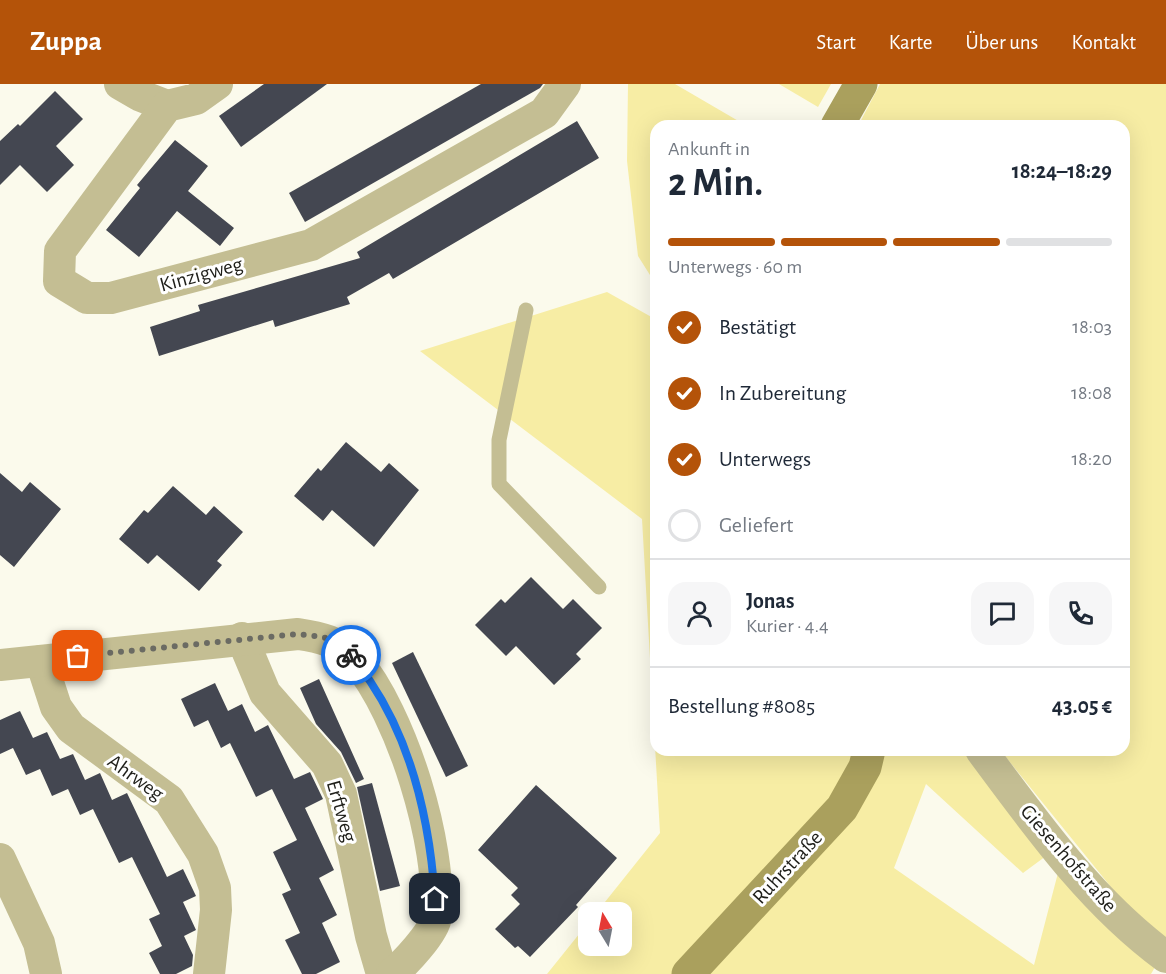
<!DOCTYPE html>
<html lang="de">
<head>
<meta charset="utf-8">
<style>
	:root { --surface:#fff; --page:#f6f6f7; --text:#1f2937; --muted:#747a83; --line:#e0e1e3; --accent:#b45309 }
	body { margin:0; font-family:"Alegreya Sans",sans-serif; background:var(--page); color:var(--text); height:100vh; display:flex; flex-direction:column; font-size:22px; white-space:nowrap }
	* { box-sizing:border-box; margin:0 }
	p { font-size:20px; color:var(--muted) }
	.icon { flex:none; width:33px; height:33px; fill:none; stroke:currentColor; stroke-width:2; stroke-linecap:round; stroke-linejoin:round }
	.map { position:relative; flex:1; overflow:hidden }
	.side { position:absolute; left:650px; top:36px; width:480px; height:636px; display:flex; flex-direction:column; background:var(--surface); border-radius:18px; box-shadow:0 6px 24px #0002 }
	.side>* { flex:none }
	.needle { width:39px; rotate:350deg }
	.buttons { position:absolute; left:578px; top:818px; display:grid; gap:12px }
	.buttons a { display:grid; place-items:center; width:54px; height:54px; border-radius:12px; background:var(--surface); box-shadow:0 6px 24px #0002; font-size:30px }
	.pin { position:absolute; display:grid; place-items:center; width:51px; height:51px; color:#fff; margin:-26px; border-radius:12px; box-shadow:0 3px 9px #0006 }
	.courier { position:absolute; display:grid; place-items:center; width:60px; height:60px; margin:-30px; border:4px solid #1a73e8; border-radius:50%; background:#fff; color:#222; box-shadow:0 2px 8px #0007 }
	.summary em { font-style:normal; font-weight:600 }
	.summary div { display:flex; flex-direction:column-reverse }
	.summary { display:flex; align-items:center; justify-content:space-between; height:102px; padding:0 18px }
	h1 { font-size:39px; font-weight:600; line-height:45px }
	.bar { display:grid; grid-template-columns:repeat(4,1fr); gap:9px 6px; align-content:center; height:72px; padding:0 18px }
	.bar i { height:8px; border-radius:4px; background:var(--line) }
	.bar .selected { background:var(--accent) }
	.bar p { grid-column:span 4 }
	.line { display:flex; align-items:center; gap:15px; padding:0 18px; border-top:2px solid var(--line) }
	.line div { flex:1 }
	.round { display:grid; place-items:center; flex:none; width:63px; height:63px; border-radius:18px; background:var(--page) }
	ol { padding:0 18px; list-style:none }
	li { display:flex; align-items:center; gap:18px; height:66px }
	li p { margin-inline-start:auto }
	li .icon { padding:6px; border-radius:50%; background:var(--accent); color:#fff; stroke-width:4 }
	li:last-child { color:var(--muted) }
	li i { width:33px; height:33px; border:3px solid var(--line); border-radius:50% }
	header { display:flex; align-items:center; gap:36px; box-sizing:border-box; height:84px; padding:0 30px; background:var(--accent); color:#fff }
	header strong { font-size:28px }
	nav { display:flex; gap:33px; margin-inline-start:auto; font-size:21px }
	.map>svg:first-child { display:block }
</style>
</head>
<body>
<header>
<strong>Zuppa</strong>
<nav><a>Start</a><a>Karte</a><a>Über uns</a><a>Kontakt</a></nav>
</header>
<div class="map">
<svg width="1166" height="890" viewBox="0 0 1166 890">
	<rect width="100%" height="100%" fill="#fbfaec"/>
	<g fill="#f7eda4">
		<polygon points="628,0 675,0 747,42 656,42 655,199 638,172 627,77"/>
		<polygon points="779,0 831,0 818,23"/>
		<polygon points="880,0 1166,0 1166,871 1000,666 1124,666 1124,42 858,42"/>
		<polygon points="607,208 655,235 656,666 995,666 1065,758 1023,789 926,700 894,784 1034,881 1059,785 1158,878 1151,890 547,890 588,839 588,861 621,861 621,828 597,828 660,749 642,435 420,267"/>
	</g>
	<g fill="#444751">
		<polygon points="264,0 327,0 241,63 219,32"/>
		<polygon points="481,0 543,0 540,4 305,138 289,109"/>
		<polygon points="55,7 83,35 56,62 74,81 47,108 20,81 0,101 0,57 18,40 20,42"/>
		<polygon points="577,37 599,74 393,195 389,189 347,213 350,220 275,243 273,236 159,272 150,243 200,227 198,221 360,174 357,168"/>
		<polygon points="175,56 208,82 188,107 234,144 220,162 177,127 139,173 106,146 140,104 137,101"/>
		<polygon points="346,358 381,388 389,379 419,406 374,463 332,426 323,437 294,412 318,384 321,387"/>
		<polygon points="0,389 22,408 30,398 61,425 14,483 0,471"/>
		<polygon points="173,402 206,431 214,422 243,448 217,477 222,481 199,507 157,471 148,480 119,455 144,426 148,429"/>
		<polygon points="531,493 563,525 573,515 602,544 576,570 581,575 554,601 516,562 506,572 475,541 501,515 505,519"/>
		<polygon points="413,568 468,682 446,693 392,579"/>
		<polygon points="319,595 364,695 356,699 341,668 316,640 300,604"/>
		<polygon points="215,599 228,627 242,620 255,648 268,641 294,695 310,688 323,715 305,724 334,786 319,794 337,831 322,839 340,878 316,890 302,890 285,856 300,849 282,810 291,806 273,768 297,756 272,705 256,713 230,659 221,664 208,636 194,643 181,615"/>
		<polygon points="20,627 33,654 47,648 60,675 73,670 85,696 100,689 112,716 127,709 167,793 183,785 196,812 183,818 196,846 184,852 193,871 192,882 176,890 160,890 149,869 162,862 149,835 160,830 132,773 119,779 93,725 80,731 68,705 52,712 40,685 26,691 13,664 0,670 0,636"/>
		<polygon points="372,699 400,802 380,807 357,703"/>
		<polygon points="536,701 617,774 576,821 578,823 530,873 518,862 515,864 495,845 520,820 511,811 518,804 478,766"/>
	</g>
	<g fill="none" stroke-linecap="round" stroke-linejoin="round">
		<polyline stroke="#c4be93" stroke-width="15" points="526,226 499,356 499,400 599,503"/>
		<g stroke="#c4be93" stroke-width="32">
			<polyline points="120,0 139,11 167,22"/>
			<polyline points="217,0 196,15 167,22 60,167 59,197 87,214 111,214 311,161 544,29 565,0"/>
			<polyline points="242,554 265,609 327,680 341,710 371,852 382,890"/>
			<polyline points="41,577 56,623 71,644 169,716 203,770 215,804 216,826 209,890"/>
			<path d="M0,581L298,550C319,553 341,558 355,575C402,630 442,761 436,833C434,849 404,880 392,890"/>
			<path d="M981,666C1036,740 1091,818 1166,873"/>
			<polyline points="0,775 39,859 46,890"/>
		</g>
		<g stroke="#aaa05d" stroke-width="33">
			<polyline points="837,42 861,0"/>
			<polyline points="688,890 842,724 865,683 869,666"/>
		</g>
	</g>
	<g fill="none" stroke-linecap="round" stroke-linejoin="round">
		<polyline stroke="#6b6b63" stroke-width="6" stroke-dasharray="0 10.8" points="78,572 298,550 324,553 351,571"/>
		<path stroke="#1a73e8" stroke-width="8" d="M351,571C359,577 364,589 370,597C413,661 430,740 435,815"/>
	</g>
	<g text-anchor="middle" stroke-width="6" stroke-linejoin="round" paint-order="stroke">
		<g font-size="21" fill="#1e1e19" stroke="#fff">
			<text transform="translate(201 190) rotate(-15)" y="7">Kinzigweg</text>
			<text transform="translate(136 693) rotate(36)" y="7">Ahrweg</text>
			<text transform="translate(342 727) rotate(74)" y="7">Erftweg</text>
			<text transform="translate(1069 774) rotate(49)" y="7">Giesenhofstraße</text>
			<text transform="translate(787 783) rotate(-47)" y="7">Ruhrstraße</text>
		</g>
	</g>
</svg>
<div class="buttons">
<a><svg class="needle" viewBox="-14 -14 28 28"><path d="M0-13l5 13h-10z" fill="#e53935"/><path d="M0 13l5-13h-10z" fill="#747a83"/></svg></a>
</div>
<div class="pin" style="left:78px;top:572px;background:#ea580c"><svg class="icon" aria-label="bag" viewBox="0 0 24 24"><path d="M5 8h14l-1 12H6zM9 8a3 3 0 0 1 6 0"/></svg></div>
<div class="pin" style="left:435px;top:815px;background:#1f2937"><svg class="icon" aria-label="home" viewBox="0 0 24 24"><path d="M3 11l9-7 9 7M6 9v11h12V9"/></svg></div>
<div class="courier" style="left:351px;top:571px"><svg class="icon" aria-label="bike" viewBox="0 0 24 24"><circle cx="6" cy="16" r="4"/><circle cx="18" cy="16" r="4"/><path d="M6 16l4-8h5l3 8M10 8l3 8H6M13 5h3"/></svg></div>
<section class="side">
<div class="summary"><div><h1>2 Min.</h1><p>Ankunft in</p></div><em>18:24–18:29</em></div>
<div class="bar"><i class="selected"></i><i class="selected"></i><i class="selected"></i><i></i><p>Unterwegs · 60 m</p></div>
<ol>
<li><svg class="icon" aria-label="check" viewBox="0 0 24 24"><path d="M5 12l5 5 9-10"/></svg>Bestätigt<p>18:03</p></li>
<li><svg class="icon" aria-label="check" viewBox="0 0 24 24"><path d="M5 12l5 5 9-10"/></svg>In Zubereitung<p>18:08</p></li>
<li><svg class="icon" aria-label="check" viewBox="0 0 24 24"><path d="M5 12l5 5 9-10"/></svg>Unterwegs<p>18:20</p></li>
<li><i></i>Geliefert</li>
</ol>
<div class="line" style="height:108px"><a class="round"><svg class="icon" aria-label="person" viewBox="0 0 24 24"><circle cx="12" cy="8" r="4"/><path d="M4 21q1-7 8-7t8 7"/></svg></a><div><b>Jonas</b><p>Kurier · 4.4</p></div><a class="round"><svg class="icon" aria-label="chat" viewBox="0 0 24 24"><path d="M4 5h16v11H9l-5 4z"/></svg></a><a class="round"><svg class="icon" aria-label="phone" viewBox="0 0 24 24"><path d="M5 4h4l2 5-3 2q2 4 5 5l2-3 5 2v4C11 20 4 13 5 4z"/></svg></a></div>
<div class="line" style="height:78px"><div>Bestellung #8085</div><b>43.05 €</b></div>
</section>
</div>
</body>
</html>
